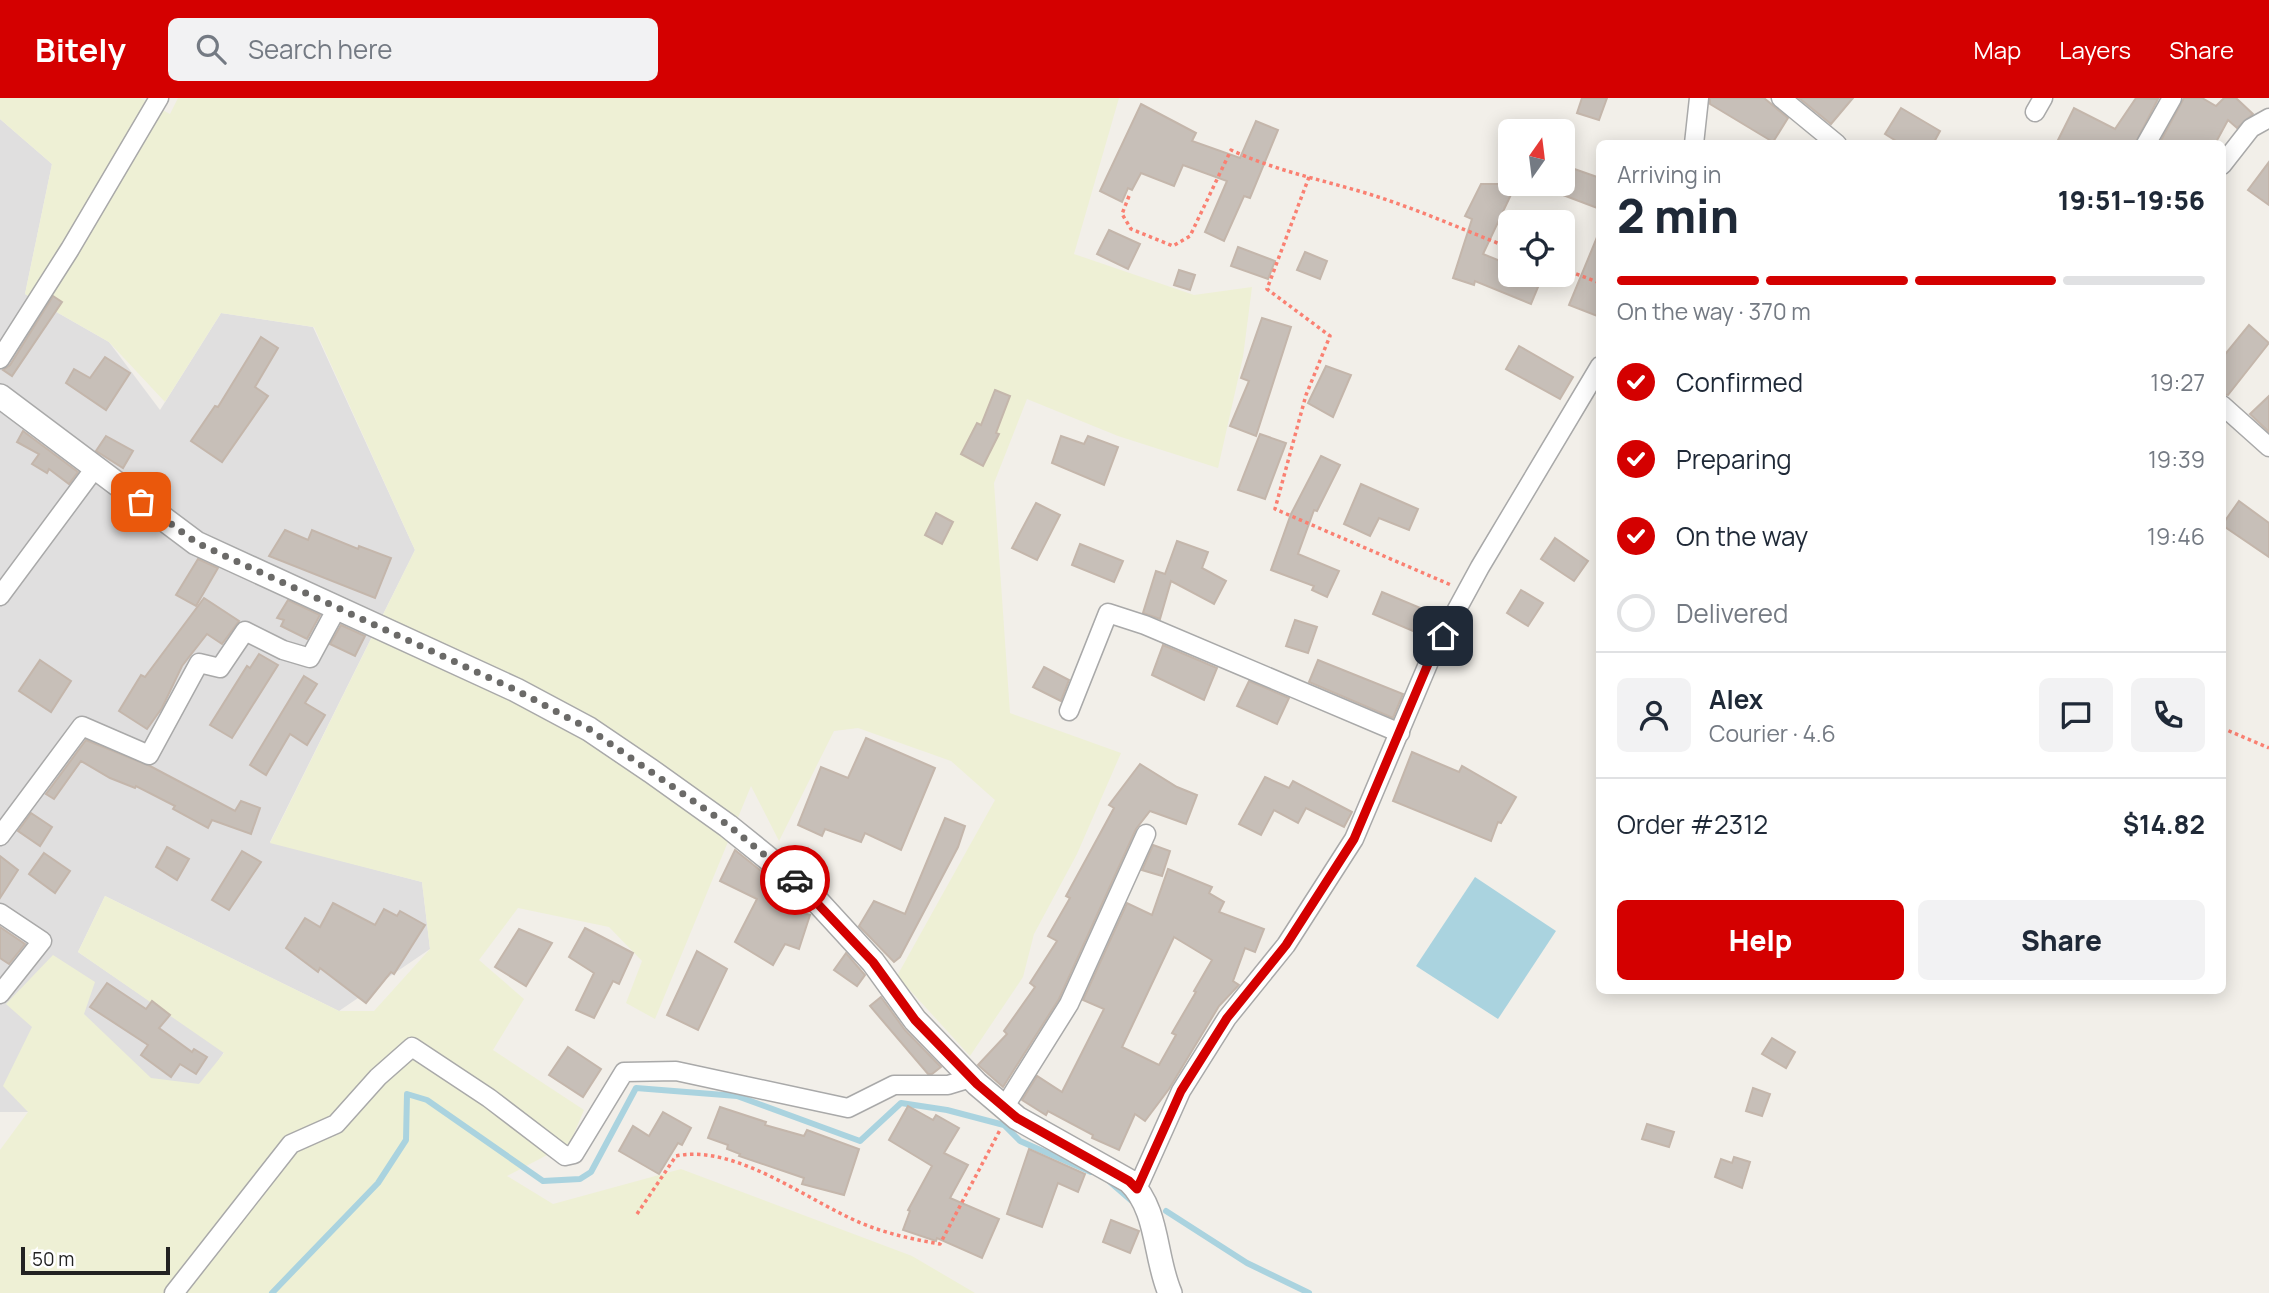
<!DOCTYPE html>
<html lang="en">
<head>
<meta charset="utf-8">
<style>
	:root { --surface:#fff; --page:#f2f2f3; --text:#1f2937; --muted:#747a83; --line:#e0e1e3; --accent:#d40000 }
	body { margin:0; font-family:Manrope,sans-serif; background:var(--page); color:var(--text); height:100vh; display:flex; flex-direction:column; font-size:26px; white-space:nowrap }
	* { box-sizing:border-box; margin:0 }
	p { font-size:23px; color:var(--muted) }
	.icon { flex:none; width:38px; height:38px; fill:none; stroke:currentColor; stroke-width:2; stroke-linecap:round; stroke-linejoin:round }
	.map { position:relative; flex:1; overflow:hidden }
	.sheet { position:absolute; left:1596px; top:42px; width:630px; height:854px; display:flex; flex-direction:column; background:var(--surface); border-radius:10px; box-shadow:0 4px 18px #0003 }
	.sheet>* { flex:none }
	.needle { width:46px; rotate:14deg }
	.controls { position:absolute; left:1498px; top:21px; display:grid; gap:14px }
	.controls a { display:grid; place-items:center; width:77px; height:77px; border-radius:10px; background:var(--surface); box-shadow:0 4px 18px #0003; font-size:35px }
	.scale { position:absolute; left:21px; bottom:18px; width:149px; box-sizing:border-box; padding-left:7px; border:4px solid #222; border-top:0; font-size:19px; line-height:24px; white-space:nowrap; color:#222; -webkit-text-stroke:5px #fff; paint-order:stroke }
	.pin { position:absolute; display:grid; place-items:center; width:60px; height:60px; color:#fff; margin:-30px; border-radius:14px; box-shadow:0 4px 10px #0006 }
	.courier { position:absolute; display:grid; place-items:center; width:70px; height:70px; margin:-35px; border:5px solid #d40000; border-radius:50%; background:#fff; color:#222; box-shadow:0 2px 9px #0007 }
	.headline em { font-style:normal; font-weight:800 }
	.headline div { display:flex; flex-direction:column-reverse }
	.headline { display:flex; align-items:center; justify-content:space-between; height:119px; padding:0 21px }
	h1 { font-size:46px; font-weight:800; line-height:52px }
	.bar { display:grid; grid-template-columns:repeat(4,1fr); gap:10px 7px; align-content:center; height:84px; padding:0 21px }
	.bar i { height:9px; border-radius:5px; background:var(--line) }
	.bar .on { background:var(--accent) }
	.bar p { grid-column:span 4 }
	.line { display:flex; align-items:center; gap:18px; padding:0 21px; border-top:2px solid var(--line) }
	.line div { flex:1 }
	.round { display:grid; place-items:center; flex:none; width:74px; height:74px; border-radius:10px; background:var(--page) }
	ol { padding:0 21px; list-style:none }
	li { display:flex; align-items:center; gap:21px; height:77px }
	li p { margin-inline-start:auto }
	li .icon { padding:7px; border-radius:50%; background:var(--accent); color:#fff; stroke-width:4 }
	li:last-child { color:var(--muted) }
	li i { width:38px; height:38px; border:4px solid var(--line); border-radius:50% }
	.button { display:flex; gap:14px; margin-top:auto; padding:14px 21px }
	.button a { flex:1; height:80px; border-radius:10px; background:var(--accent); color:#fff; font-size:28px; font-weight:800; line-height:80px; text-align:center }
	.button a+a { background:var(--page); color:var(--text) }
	header { display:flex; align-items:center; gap:42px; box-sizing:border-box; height:98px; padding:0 35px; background:var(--accent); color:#fff }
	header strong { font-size:33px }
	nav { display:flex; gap:38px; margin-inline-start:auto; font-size:24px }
	.search { width:490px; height:63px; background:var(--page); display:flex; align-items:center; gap:18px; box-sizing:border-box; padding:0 24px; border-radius:10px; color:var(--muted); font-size:26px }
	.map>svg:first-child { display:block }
</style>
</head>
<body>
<header>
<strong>Bitely</strong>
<div class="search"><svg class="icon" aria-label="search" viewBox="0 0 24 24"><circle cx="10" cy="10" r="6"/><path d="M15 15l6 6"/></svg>Search here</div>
<nav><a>Map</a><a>Layers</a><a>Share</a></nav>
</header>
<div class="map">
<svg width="2269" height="1195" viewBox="0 0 2269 1195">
	<rect width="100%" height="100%" fill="#f2efe9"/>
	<polygon fill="#e0dfdf" points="0,21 52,66 25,196 109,244 160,312 221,215 313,229 415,452 270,744 422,784 430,851 339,913 105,798 78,854 224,954 204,985 28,1014 0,1014"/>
	<polygon fill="#eef0d5" points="0,0 140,0 170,16 178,0 1119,0 1074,156 1194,197 1252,189 1243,259 1218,370 1118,338 1027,301 994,385 1010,615 1121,655 1077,756 1034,836 1023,879 970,958 897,878 995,702 951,663 858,630 834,633 779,743 751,688 655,921 626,905 642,863 609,829 518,810 479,862 524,901 493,952 584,1012 570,1045 507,1078 553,1106 681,1071 912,1158 975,1195 0,1195 0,1052 28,1014 3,988 32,929 6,906 53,857 95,884 84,916 151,980 199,986 224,955 78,854 105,798 339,913 374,913 430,851 422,784 270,745 415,452 314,229 221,215 165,304 109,244 25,196 52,66 0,21"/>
	<polygon fill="#aad3df" points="1475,779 1556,833 1498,921 1416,868"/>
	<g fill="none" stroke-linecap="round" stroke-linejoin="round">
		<g stroke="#aad3df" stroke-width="6">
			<polyline points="1110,1084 1133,1104"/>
			<polyline points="1166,1113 1247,1165 1309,1195"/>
			<polyline points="272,1195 378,1085 406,1042 407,996 427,1002 543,1083 580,1081 591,1074 636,990 737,998 860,1043 901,1005 947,1012 1004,1027 1020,1043 1091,1074"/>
		</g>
	</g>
	<g fill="#c7bfb8" stroke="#c4b6ab" stroke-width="2" fill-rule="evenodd">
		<polygon points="1582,0 1607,0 1599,22 1577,15"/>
		<polygon points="1710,0 1764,0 1788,20 1773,44 1710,6"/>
		<polygon points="1799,0 1853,0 1831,26"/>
		<polygon points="2136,0 2158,1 2135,46 2056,46 2074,10 2115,31"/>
		<polygon points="2184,0 2202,0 2216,8 2224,0 2236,0 2253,16 2237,30 2228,22 2215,46 2159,46"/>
		<polygon points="1141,6 1196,35 1192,43 1240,60 1256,23 1278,32 1250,100 1244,98 1224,143 1205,134 1227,83 1183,67 1174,88 1141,75 1132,92 1128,90 1122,104 1100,93"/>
		<polygon points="1901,10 1940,33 1933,46 1901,46 1885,36"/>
		<polygon points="2269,64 2269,107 2248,92"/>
		<polygon points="1563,67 1600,80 1600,111 1563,97"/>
		<polygon points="1481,86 1516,86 1483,156 1510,167 1510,177 1543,177 1531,206 1475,183 1474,187 1453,180 1472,121 1465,118"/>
		<polygon points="1109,132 1140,146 1128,171 1097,156"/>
		<polygon points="1600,132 1600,219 1569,207"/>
		<polygon points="1238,149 1275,163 1268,181 1231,168"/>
		<polygon points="1305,154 1327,163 1320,181 1297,172"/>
		<polygon points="1179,172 1195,177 1190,192 1174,187"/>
		<polygon points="53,198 62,204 12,278 3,272 10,267"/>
		<polygon points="1262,220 1291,229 1256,338 1230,328 1249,283 1241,280"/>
		<polygon points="2249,227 2269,245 2228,297 2222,296 2222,260"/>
		<polygon points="261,239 278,250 255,289 268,298 222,364 191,343 215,308 218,309"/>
		<polygon points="1519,248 1573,279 1560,301 1506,271"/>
		<polygon points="105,259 130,275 106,312 66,285 74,271 90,280"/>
		<polygon points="1326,268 1351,277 1333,319 1308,305"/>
		<polygon points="995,292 1010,298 996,335 999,336 983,368 961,356 977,325 981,327"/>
		<polygon points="2269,298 2269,334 2250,316"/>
		<polygon points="23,333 78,374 69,386 49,371 47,375 32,366 39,356 17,344"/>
		<polygon points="1260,336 1286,345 1265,401 1238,392"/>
		<polygon points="106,338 133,353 123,370 96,353"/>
		<polygon points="1061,338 1084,346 1088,338 1118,349 1104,387 1052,365"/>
		<polygon points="1321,358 1340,367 1317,413 1314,412 1298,456 1339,473 1327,499 1312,492 1314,488 1271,472 1291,416"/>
		<polygon points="1361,386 1418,411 1409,432 1379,420 1370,438 1344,426"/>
		<polygon points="2239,403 2269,425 2269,459 2222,427"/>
		<polygon points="1036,405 1060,417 1037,462 1012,450"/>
		<polygon points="936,415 953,424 942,446 925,437"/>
		<polygon points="285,432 308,442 312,432 358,451 359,448 391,460 375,500 269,458"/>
		<polygon points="1555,440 1588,463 1574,483 1541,461"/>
		<polygon points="1177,443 1208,454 1202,470 1226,483 1214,506 1171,483 1160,521 1143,515 1156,473 1165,476"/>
		<polygon points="1080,446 1123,463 1114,484 1072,467"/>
		<polygon points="198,461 218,470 196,508 176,497"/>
		<polygon points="1521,492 1543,505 1528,528 1507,515"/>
		<polygon points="1382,494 1430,514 1420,536 1373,516"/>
		<polygon points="204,500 239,523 222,546 207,536 182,568 162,610 147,631 119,613 141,577 145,579"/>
		<polygon points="288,502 320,517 307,541 281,528 284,522 277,520"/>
		<polygon points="1295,522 1317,529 1308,555 1286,548"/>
		<polygon points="341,527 365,538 355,558 330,546"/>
		<polygon points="1163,547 1217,570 1204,602 1152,577"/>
		<polygon points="259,556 278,567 232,640 210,627 247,568 250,570"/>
		<polygon points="40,562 71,583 51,614 19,593"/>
		<polygon points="1318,562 1403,596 1393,620 1309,584"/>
		<polygon points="1044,569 1069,582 1061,603 1033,589"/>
		<polygon points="304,578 317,586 305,605 325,617 307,647 290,636 266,677 250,667"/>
		<polygon points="1249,583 1289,600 1277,626 1237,608"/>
		<polygon points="866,640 935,670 901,752 865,735 861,744 825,731 822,738 798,727 821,669 848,680"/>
		<polygon points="86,642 150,668 235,713 241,703 260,710 251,736 212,722 208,730 173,711 175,708 136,688 135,690 110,680 81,663 54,701 46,696"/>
		<polygon points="1412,654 1459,674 1462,668 1516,699 1501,725 1498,724 1491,743 1393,703"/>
		<polygon points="1140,666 1177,689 1197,697 1186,726 1150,713 1136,731 1059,901 1003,989 978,967 1007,936 1004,933 1035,889 1030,885 1057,843 1048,838 1070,800 1066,798 1114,710 1109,707"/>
		<polygon points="1265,679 1289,690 1293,683 1352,714 1344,729 1306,710 1298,725 1274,712 1261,737 1239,726"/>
		<polygon points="31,715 52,729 40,748 18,733"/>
		<polygon points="945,720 965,728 958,749 900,859 894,864 859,828 874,803 905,816"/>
		<polygon points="1153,747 1170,753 1162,778 1142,772"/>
		<polygon points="167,749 189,761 177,782 156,769"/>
		<polygon points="735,752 796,801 790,811 810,817 799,851 785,846 773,867 735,844 757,801 720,783"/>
		<polygon points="242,753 261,764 229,812 212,802"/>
		<polygon points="44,755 70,773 55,795 29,776"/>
		<polygon points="0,758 18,772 0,800"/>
		<path d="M1168,771L1212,789L1209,795L1224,804L1219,814L1264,831L1255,854L1245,850L1233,883L1239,887L1219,908L1169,991L1145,1023L1135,1016L1119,1052L1092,1040L1093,1037L1048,1013L1046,1017L1022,1002L1037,978L1062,994L1104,911L1083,902L1127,805L1152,817ZM1174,839L1212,862L1194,893L1196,894L1172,935L1176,937L1159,967L1122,949Z"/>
		<polygon points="333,805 375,827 384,811 397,818 400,813 425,827 394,876 391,874 366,905 320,870 318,874 286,850 305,820 320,829"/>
		<polygon points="0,829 25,846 9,866 0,860"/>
		<polygon points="585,830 633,855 619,886 613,883 594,920 576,912 594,875 569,859"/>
		<polygon points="519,831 552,845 526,888 495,869"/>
		<polygon points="697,853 727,871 698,932 667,917"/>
		<polygon points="846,855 865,877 857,888 834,872"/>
		<polygon points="107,885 146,911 152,903 170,917 159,930 192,954 194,951 207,959 196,976 180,966 171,979 141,957 148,947 90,909"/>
		<polygon points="881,899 905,932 941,969 932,976 928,976 870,908"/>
		<polygon points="1772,940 1795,954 1786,970 1762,956"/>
		<polygon points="568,949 601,971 583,999 549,977"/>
		<polygon points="1753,990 1770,996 1762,1018 1746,1013"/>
		<polygon points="908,1008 933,1022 936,1017 959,1030 944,1055 968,1067 950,1100 999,1121 982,1160 937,1140 936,1143 903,1132 910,1113 908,1112 932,1068 889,1042"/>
		<polygon points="720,1009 766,1024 765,1027 804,1038 807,1032 859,1051 844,1097 802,1086 804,1080 739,1058 740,1056 727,1051 728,1047 708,1040"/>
		<polygon points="663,1014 691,1030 682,1047 678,1045 659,1076 619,1053 633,1028 649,1038"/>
		<polygon points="1647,1026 1674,1034 1669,1049 1642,1041"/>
		<polygon points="1029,1051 1085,1076 1078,1094 1058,1085 1042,1129 1007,1116"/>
		<polygon points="1734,1059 1750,1064 1742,1090 1715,1079 1721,1061 1732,1065"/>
		<polygon points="1111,1122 1139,1133 1130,1155 1103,1144"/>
	</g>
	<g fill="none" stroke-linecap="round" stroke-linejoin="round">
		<g stroke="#a9a9a9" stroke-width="21">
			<g id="minor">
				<polyline points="1781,0 1837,46"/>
				<polyline points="2035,14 2043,0"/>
				<polyline points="1694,46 1699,0"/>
				<polyline points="2146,46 2172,0"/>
				<polyline points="2222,67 2251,30 2269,20"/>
				<polyline points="0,261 70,151 159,0"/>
				<polyline points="2222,307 2269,349"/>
				<polyline points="0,498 95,370"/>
				<polyline points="1069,613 1108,515 1145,527 1400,635"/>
				<polyline points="0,738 82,628 149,657 199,565 220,570 245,533 283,552 310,560 337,510"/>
				<polyline points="0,815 42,843 0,896"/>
				<polyline points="1005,1008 1069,906 1146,736"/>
				<polyline points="1137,1091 1181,993 1227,920 1286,847 1354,741 1431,559 1480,469 1600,268"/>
				<polyline points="174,1195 291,1046 336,1026 378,979 412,949 489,1000 565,1058 574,1056 624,974 676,973 848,1010 894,987 948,987 971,980"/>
			</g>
		</g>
		<g stroke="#a9a9a9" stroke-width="26">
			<path id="tertiary" d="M0,298L196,445L516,592L589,631L651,673L728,728L806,791L873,864L915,922L977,986L1017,1020L1129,1083C1159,1112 1154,1158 1170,1195"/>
		</g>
		<g stroke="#fa8072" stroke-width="3.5" stroke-dasharray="3.5 3.5" stroke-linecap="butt">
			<polyline points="1309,79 1267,191 1330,238 1306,297 1275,411 1451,487"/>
			<path d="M1129,98L1122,116L1131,131L1173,148L1190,138L1231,52C1276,73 1323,82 1369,96C1417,111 1464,132 1510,150"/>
			<polyline points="1563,171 1600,185"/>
			<polyline points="2222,630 2269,650"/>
			<path d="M637,1116L676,1058C739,1045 813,1108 871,1129C893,1137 917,1142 940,1146L1000,1032"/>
		</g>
		<use href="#minor" stroke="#fff" stroke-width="18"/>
		<use href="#tertiary" stroke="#fff" stroke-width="23"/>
	</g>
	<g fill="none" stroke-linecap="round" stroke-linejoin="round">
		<polyline stroke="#6b6a68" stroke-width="7" stroke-dasharray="0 12.6" points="141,404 197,445 516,592 589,631 728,727 795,782"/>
		<polyline stroke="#d40000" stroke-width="9" points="795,782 873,864 915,922 977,986 1017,1020 1129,1083 1137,1091 1181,993 1227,920 1286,847 1354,741 1431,559 1443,538"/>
	</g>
</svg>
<div class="controls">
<a><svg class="needle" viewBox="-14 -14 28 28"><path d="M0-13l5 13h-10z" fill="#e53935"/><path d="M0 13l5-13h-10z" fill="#747a83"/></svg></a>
<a><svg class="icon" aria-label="locate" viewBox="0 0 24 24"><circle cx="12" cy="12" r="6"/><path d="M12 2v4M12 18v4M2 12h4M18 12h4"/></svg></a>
</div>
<div class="scale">50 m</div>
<div class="pin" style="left:141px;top:404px;background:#ea580c"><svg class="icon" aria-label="bag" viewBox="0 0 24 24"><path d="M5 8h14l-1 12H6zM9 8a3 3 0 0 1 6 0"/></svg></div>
<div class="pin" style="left:1443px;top:538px;background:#1f2937"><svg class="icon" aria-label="home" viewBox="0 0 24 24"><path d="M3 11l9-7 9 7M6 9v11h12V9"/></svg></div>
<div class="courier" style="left:795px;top:782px"><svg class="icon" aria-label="car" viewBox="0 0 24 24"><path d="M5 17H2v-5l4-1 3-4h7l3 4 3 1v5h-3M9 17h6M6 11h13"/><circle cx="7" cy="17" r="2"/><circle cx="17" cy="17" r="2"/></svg></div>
<section class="sheet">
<div class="headline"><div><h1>2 min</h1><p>Arriving in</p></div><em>19:51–19:56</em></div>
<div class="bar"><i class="on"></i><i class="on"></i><i class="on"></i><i></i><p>On the way · 370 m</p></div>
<ol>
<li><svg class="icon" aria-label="check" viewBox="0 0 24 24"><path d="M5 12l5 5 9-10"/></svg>Confirmed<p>19:27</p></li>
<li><svg class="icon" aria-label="check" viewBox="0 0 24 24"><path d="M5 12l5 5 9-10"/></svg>Preparing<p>19:39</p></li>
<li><svg class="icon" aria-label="check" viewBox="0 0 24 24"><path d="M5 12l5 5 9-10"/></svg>On the way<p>19:46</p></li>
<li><i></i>Delivered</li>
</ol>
<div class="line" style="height:126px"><a class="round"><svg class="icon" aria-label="person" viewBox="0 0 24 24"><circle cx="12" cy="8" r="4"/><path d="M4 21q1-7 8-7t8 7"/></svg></a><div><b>Alex</b><p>Courier · 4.6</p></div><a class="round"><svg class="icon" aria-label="chat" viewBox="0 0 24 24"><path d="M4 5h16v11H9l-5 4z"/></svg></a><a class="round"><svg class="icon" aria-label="phone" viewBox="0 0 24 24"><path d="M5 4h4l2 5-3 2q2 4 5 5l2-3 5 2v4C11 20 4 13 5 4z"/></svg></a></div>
<div class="line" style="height:91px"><div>Order #2312</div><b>$14.82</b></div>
<div class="button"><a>Help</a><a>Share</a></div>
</section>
</div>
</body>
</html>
